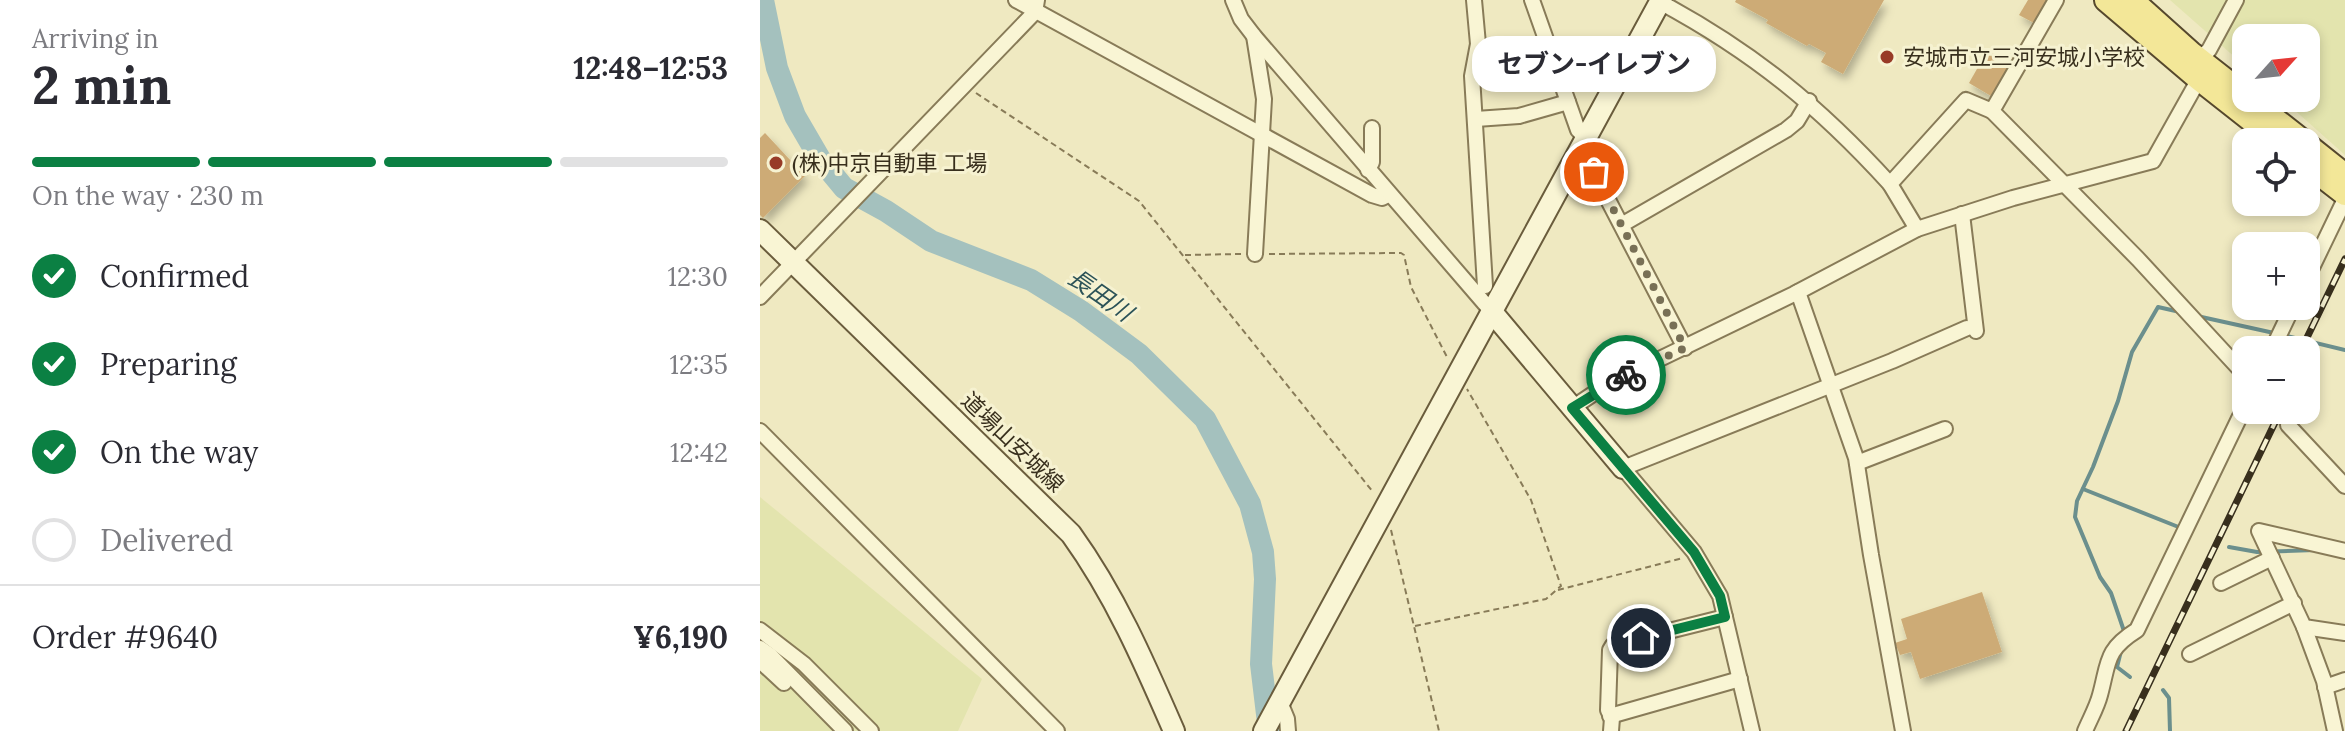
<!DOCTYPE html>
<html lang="en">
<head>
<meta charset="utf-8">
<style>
	:root { --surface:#fff; --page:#f7f7f7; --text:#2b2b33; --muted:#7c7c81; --line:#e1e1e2; --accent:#0b8043 }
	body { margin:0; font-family:Lora,"Noto Sans JP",serif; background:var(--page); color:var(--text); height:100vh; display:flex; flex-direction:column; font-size:30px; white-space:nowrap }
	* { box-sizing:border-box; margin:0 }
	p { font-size:26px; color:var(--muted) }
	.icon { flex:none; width:44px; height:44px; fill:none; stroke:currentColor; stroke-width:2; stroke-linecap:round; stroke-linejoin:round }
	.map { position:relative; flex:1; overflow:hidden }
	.drawer { display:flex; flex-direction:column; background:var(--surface); width:760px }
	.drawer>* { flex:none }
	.needle { width:52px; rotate:63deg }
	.tools { position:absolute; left:1472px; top:24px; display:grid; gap:16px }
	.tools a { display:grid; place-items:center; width:88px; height:88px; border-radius:16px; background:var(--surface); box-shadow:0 4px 12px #0003; font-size:40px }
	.pin { position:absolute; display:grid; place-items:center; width:68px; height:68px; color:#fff; margin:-34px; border:4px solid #fff; border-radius:50%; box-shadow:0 2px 8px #0007 }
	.courier { position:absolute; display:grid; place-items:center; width:80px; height:80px; margin:-40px; border:6px solid #0b8043; border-radius:50%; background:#fff; color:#222; box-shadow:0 2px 10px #0007 }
	.bubble { position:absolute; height:56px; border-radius:24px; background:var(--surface); box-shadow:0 4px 12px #0003; font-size:26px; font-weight:700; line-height:56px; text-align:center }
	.headline em { font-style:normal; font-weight:700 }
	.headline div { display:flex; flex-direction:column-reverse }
	.headline { display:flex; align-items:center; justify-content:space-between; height:136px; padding:0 32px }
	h1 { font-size:52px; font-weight:700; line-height:60px }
	.bar { display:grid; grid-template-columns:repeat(4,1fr); gap:12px 8px; align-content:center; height:96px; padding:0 32px }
	.bar i { height:10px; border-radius:6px; background:var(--line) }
	.bar .selected { background:var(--accent) }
	.bar p { grid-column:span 4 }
	.line { display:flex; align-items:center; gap:20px; padding:0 32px; border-top:2px solid var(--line) }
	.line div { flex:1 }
	ol { padding:0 32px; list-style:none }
	li { display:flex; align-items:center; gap:24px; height:88px }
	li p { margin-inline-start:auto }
	li .icon { padding:8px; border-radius:50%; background:var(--accent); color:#fff; stroke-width:4 }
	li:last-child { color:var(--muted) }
	li i { width:44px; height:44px; border:4px solid var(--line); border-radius:50% }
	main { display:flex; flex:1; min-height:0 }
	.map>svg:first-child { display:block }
</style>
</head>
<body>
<main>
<section class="drawer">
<div class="headline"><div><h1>2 min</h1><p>Arriving in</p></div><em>12:48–12:53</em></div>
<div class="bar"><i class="selected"></i><i class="selected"></i><i class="selected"></i><i></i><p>On the way · 230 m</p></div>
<ol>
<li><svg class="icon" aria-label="check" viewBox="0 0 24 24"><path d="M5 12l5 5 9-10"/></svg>Confirmed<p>12:30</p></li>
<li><svg class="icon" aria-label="check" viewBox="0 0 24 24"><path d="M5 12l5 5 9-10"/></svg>Preparing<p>12:35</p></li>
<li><svg class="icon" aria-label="check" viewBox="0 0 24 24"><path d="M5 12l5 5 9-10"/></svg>On the way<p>12:42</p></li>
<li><i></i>Delivered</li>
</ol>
<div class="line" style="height:104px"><div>Order #9640</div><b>¥6,190</b></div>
</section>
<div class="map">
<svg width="1585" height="731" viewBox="0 0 1585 731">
	<defs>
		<filter id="shadow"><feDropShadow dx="3.5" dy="6" stdDeviation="4" flood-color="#0004"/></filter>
	</defs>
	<rect width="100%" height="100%" fill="#efe9c1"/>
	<g fill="#e3e4ae">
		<polygon points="1410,0 1585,0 1585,155 1521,98 1546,98 1546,38 1486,38 1486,67"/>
		<polygon points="0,497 222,679 198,731 0,731"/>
	</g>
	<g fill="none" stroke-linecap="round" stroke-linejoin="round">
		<g stroke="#6b8f8d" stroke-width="4">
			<polyline points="1437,316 1514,333"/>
			<polyline points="1523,335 1585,350"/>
			<polyline points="1323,489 1421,528"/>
			<polyline points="1469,547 1497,552 1555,550"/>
			<polyline points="1365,634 1351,593 1340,577 1315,517 1317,501 1333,467 1358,401 1372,352 1398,307 1420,312"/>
			<polyline points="1361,651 1357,667 1370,677"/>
			<polyline points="1403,690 1409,698 1410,731"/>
		</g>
		<polyline stroke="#a4c1be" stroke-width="22" points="3,0 17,68 35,116 60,159 84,188 126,211 171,241 271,280 321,311 379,354 445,419 490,504 503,552 505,579 501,664 509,731"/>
	</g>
	<g fill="#cdab76" filter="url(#shadow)">
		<polygon points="976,0 1124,0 1083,74 1061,62 1066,53 1049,44 1047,46 1006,23 1008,20 975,2"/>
		<polygon points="1268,0 1287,0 1274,23 1259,15"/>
		<polygon points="1226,53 1249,66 1231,96 1209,83"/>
		<polygon points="5,133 45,176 3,218 0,215 0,138"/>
		<polygon points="1222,592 1242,652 1160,679 1151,652 1140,655 1135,643 1147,639 1141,619"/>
	</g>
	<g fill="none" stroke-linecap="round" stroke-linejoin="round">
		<polyline stroke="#cac4a0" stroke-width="14" stroke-dasharray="14 7" stroke-linecap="butt" points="1515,410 1528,425"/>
		<g stroke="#887b58" stroke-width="18">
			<g id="street">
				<polyline points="256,0 612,195 622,198 628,195"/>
				<polyline points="473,0 481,19 494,36 732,312"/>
				<polyline points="714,0 718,44 712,76 725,286"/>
				<polyline points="772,0 818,130 825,137"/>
				<polyline points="1296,0 1232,111 1378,259 1486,376"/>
				<path d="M900,2C993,52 1059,106 1130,184"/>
				<polyline points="494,36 504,99 495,254"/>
				<polyline points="1439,59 1449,50 1476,0"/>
				<polyline points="716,119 759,116 808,102"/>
				<polyline points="820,146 925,348"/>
				<polyline points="608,170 612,162 612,128"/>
				<polyline points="1202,214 1216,331"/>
				<polyline points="863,224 1026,130 1037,121 1049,101"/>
				<polyline points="1157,229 1130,184 1206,100 1232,111"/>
				<polyline points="1546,280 1585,199"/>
				<polyline points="1038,292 1096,458 1111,555 1143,731"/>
				<polyline points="0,297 275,12 277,0"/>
				<polyline points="1512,350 1533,306"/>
				<polyline points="812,408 848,384 1034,294 1157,229 1253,198 1393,161 1439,79"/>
				<polyline points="1528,425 1585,486"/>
				<polyline points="0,431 297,731"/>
				<polyline points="1097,463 1185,429"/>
				<polyline points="1585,551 1499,531 1544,627 1585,633"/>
				<polyline points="1461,583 1512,558"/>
				<polyline points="1544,627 1564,681 1575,731"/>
				<polyline points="0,630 44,664 111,731"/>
				<polyline points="0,648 10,655 85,731"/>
				<polyline points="1430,654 1534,603"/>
				<polyline points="0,661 24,683"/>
				<polyline points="1565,687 1585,680"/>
				<polyline points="520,702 527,719 528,731"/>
				<polyline points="850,716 980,679"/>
				<polyline points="851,731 852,718 848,710 850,650 853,645 965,617"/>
				<polyline points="992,731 960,596 934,552 863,468 1132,361 1207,328"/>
				<path d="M1325,731C1330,719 1337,707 1340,695C1349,662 1345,650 1377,630L1486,404"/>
			</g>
		</g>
		<g stroke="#6a5c3c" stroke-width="24">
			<g id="secondary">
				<path d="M0,230L311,534C355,595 384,662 414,731"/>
				<polyline points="732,312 863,468"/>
				<polyline points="504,731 901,0"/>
			</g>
		</g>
		<g stroke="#56482d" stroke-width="26">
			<g id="primary">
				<polyline points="1346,0 1439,79 1519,142"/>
				<polyline points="1372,0 1431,53 1486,96"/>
				<polyline points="1488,98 1544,142"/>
				<polyline points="1546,144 1585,175"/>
				<polyline points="1554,170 1585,194"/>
			</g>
		</g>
		<g stroke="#887b58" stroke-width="2" stroke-dasharray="6 4" stroke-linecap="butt">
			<polyline points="216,93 379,201 613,492"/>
			<polyline points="509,254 641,253 644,255 651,287 688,359"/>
			<polyline points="425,255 482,254"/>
			<polyline points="631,530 679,731"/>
			<polyline points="798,590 923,558"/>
			<polyline points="655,626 786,599 801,586 771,500 707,389"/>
		</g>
		<use href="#street" stroke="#f9f5d4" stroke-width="14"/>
		<use href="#secondary" stroke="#f9f5d4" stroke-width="20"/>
		<use href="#primary" stroke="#f3e798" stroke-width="22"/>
		<g stroke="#382f1d" stroke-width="7">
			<g id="rail">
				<polyline points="1541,350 1585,259"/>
				<polyline points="1366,731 1521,410"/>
			</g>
		</g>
		<use href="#rail" stroke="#f6f2d1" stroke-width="4" stroke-dasharray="12" stroke-linecap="butt"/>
	</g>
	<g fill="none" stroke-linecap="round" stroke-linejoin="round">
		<polyline stroke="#787056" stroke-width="8" stroke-dasharray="0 14.4" points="834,172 925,348 866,375"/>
		<polyline stroke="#0b8043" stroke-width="10" points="866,375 812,408 934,552 960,596 965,617 881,638"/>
	</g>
	<g fill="#983b27" stroke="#f6f2d1" stroke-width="3">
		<circle cx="1127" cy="57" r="8"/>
		<circle cx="16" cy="163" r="8"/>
	</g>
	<g text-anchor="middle" stroke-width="6" stroke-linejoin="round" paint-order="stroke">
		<g font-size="22" fill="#382f1d" stroke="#f6f2d1" text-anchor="start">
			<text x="1143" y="65">安城市立三河安城小学校</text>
			<text x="32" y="171">(株)中京自動車 工場</text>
		</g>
		<g font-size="22" fill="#382f1d" stroke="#f6f2d1">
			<text transform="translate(253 442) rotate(44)" y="8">道場山安城線</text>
		</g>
		<g font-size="24" font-style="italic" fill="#2c5358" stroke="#f6f2d1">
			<text transform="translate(340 295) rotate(35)" y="8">長田川</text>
		</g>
	</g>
</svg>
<div class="tools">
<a><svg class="needle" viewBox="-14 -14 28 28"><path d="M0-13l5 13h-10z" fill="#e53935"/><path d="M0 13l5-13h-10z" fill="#7c7c81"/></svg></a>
<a><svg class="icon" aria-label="locate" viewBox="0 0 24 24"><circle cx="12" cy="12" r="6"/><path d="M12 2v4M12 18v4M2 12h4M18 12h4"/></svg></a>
<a>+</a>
<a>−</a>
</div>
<div class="pin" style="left:834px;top:172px;background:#ea580c"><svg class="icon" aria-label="bag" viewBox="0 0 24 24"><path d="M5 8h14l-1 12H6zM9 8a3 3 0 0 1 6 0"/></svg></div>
<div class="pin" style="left:881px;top:638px;background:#1f2937"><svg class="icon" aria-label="home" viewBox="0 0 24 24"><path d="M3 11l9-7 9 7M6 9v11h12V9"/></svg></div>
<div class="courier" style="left:866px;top:375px"><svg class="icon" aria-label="bike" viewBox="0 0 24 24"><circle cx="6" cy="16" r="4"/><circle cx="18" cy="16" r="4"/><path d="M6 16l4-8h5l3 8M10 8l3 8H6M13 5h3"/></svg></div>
<div class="bubble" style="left:712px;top:36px;width:244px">セブン-イレブン</div>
</div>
</main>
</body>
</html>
